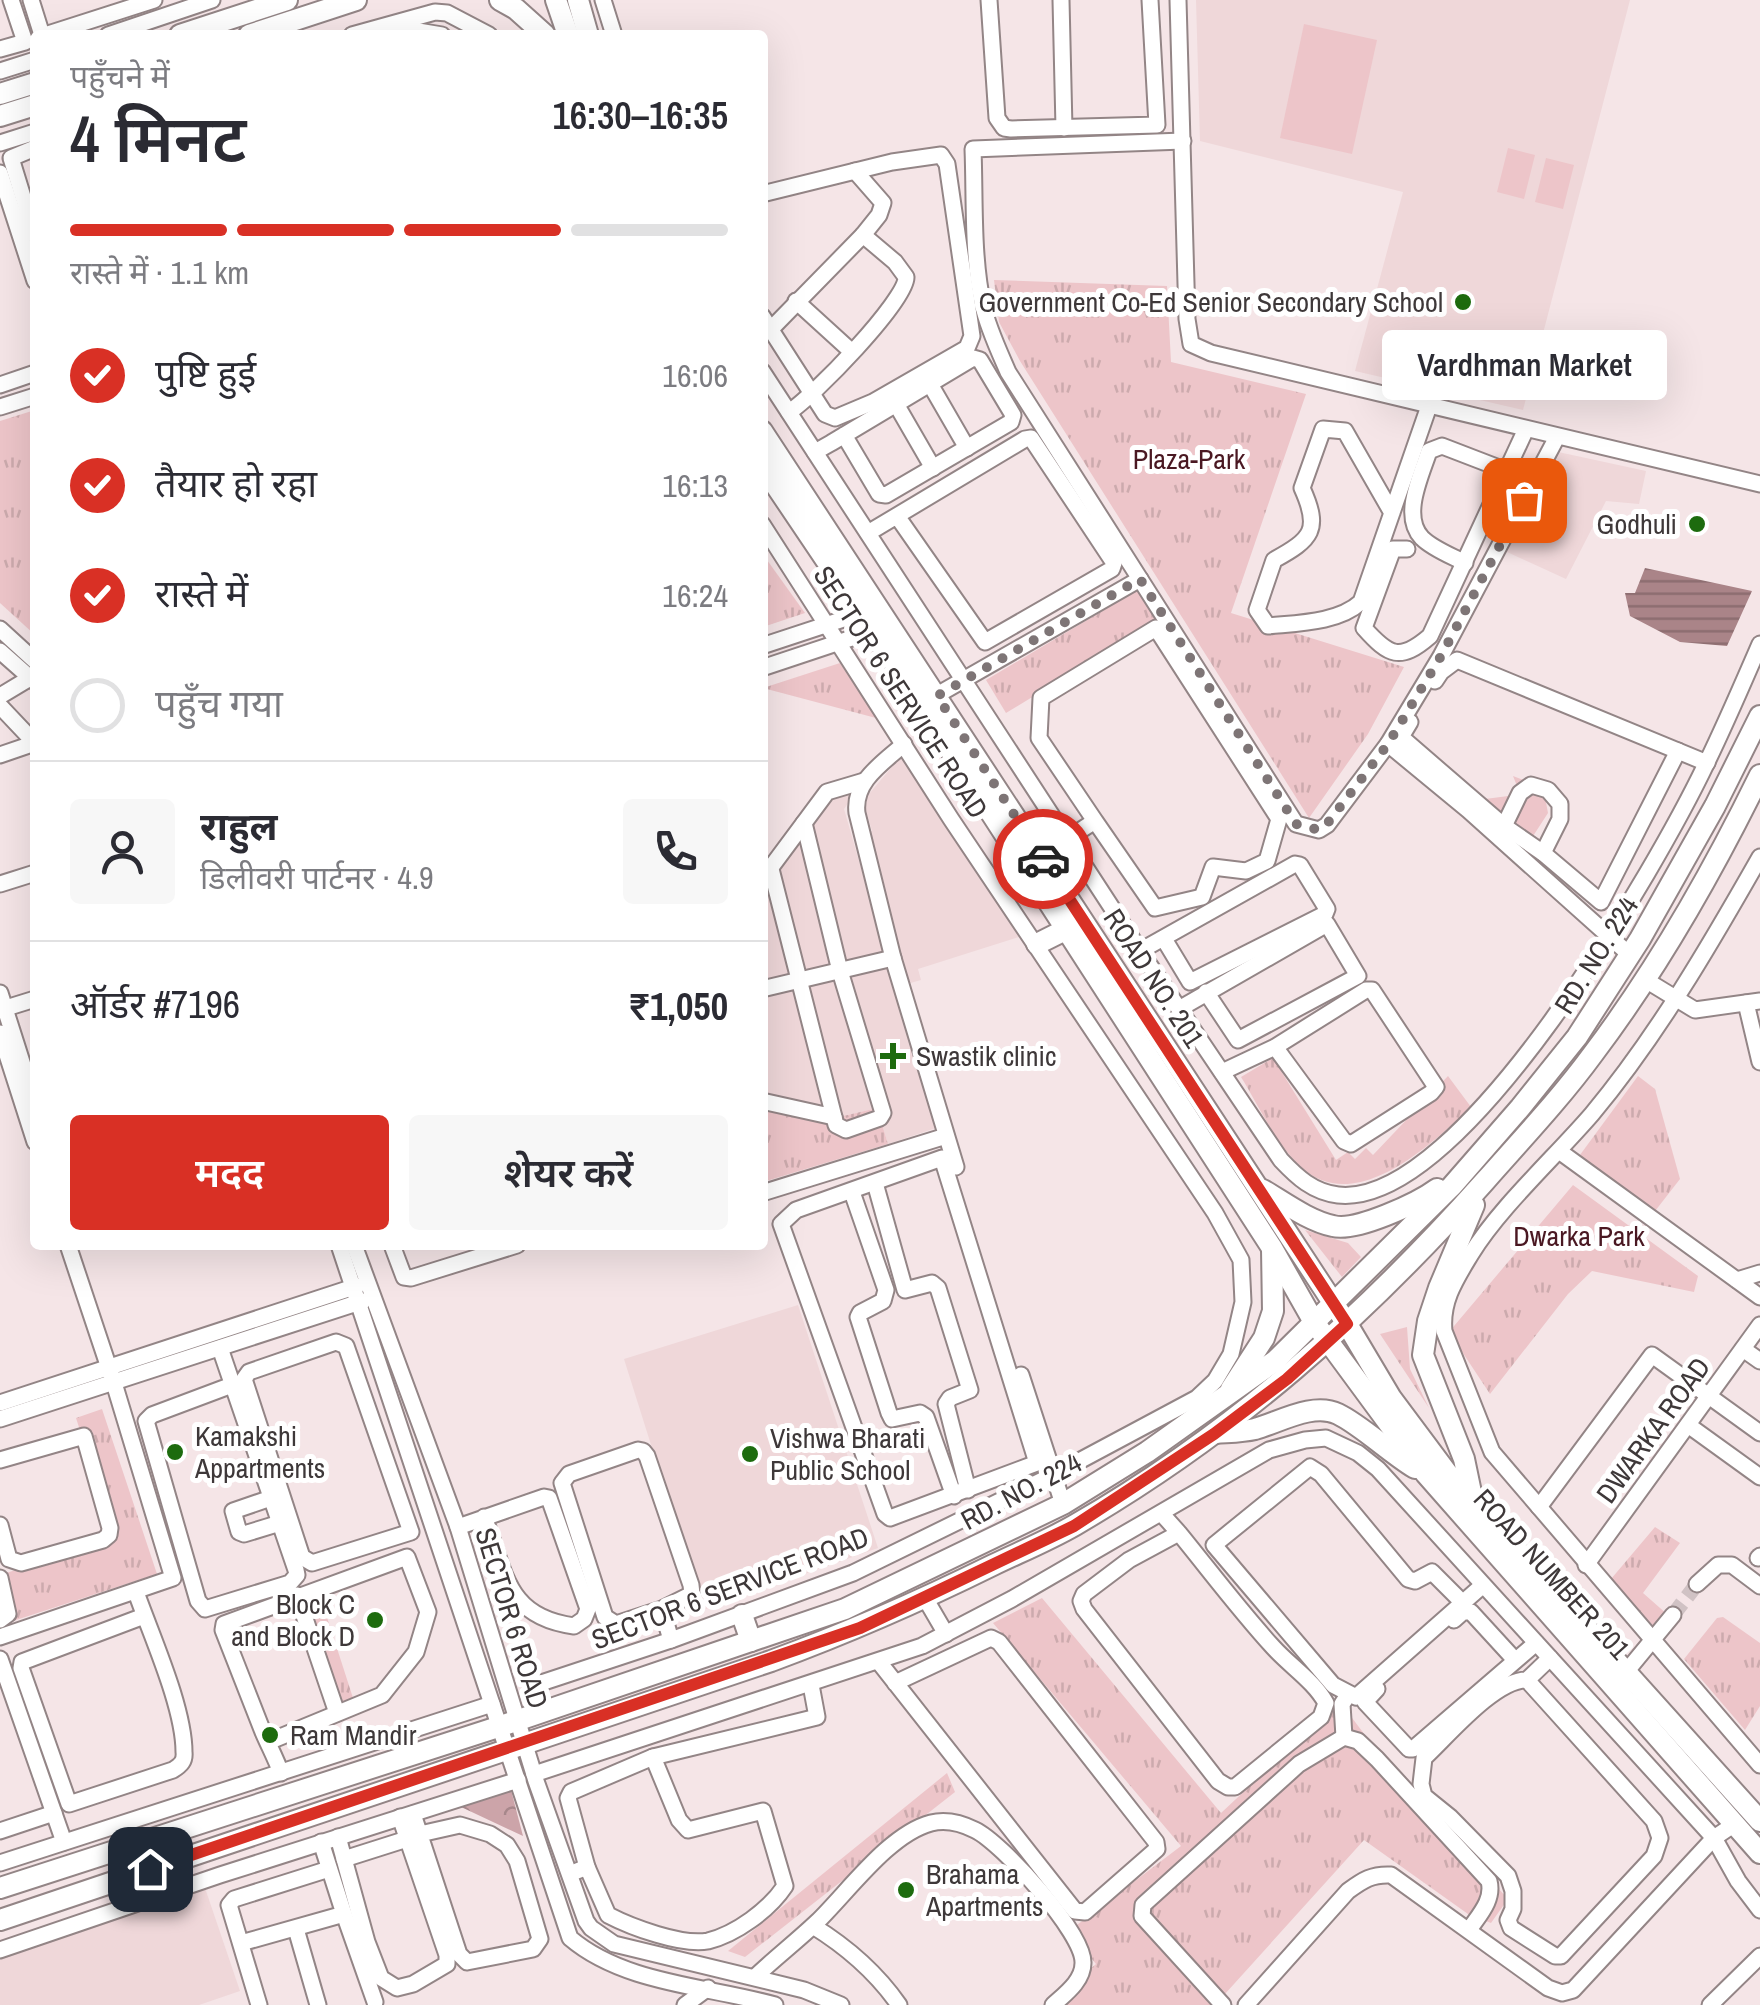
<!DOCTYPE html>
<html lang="hi">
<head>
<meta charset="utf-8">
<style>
	:root { --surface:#fff; --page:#f7f7f7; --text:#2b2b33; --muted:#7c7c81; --line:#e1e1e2; --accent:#d93025 }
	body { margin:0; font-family:"Archivo Narrow","Noto Sans Devanagari",sans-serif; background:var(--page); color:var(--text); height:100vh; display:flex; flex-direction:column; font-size:38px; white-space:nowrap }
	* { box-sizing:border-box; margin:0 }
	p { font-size:32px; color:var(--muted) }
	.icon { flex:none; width:55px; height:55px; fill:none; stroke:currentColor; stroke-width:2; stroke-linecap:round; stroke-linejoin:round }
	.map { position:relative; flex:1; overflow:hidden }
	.details { position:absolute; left:30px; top:30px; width:738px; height:1220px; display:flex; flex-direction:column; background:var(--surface); border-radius:10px; box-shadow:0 10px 40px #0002 }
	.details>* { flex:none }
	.pin { position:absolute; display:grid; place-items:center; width:85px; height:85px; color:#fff; margin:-42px; border-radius:20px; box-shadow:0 5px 15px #0006 }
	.courier { position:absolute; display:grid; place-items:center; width:100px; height:100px; margin:-50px; border:8px solid #d93025; border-radius:50%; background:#fff; color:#222; box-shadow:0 2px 12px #0007 }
	.bubble { position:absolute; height:70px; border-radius:10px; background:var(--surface); box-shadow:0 10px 40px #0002; font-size:32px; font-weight:600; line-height:70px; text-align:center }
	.overview em { font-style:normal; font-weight:600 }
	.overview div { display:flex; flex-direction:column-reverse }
	.overview { display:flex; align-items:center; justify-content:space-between; height:170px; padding:0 40px }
	h1 { font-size:65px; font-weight:600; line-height:75px }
	.bar { display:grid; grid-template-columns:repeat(4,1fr); gap:15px 10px; align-content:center; height:120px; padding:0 40px }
	.bar i { height:12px; border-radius:8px; background:var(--line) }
	.bar .selected { background:var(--accent) }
	.bar p { grid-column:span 4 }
	.line { display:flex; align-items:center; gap:25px; padding:0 40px; border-top:2px solid var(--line) }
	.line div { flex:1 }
	.round { display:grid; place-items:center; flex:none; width:105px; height:105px; border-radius:10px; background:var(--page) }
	ol { padding:0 40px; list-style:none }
	li { display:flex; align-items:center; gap:30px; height:110px }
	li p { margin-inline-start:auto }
	li .icon { padding:10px; border-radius:50%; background:var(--accent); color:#fff; stroke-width:4 }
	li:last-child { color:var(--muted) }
	li i { width:55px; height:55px; border:5px solid var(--line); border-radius:50% }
	.cta { display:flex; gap:20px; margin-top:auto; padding:20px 40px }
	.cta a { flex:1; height:115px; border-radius:10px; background:var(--accent); color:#fff; font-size:40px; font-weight:600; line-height:115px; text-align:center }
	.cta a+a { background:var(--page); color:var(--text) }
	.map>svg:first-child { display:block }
</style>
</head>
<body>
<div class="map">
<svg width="1760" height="2005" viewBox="0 0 1760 2005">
	<defs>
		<pattern id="forest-crowns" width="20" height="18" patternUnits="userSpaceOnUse" patternTransform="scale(2.5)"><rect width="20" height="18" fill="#cca4a9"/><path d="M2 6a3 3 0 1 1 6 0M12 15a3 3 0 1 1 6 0" fill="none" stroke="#a7878b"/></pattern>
		<pattern id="park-tufts" width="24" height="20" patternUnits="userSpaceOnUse" patternTransform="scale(2.5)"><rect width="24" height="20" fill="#edc5c9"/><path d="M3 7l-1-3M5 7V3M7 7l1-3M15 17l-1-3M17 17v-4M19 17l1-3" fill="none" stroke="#ccaaad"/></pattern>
		<pattern id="water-rules" width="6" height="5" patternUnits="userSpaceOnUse" patternTransform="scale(2.5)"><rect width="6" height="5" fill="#aa8488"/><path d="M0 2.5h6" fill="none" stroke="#8c6d70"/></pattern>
	</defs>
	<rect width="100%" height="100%" fill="#f5e5e7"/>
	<g fill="#efd7d9">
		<polygon points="1196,0 1630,0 1523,410 1355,371 1403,192 1200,141"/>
		<polygon points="1549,450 1646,471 1639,504 1606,501 1566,579 1494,546"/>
		<polygon points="902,755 1019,937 918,969 921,980 907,984 866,833 872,831 863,801"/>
		<polygon points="863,782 844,809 936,1128 888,1144 877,1108 839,1117 763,1102 762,877 827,795"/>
		<polygon points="798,1305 878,1548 703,1610 624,1359"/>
		<polygon points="204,1885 240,1991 199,2005 0,2005 0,1954"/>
	</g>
	<polygon fill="url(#forest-crowns)" points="511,1790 523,1836 459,1806"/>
	<g fill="url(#park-tufts)">
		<polygon points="994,280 1167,286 1171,362 1306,394 1231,613 1404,667 1368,734 1309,818 1020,361 999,322"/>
		<polygon points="35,410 35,635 0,603 0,421"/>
		<polygon points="762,553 805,613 763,627 762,627"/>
		<polygon points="1141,588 1160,619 1006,713 986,680"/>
		<polygon points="840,663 876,718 763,688"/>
		<polygon points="1513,776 1526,781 1545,797 1548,813 1524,850 1479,810 1485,799 1516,795 1519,791"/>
		<path d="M1273,1058L1336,1160L1348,1152L1355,1159L1366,1148L1373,1155L1448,1076L1471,1107C1431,1145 1355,1217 1301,1167C1275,1143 1259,1106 1241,1077Z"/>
		<polygon points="1638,1076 1655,1089 1680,1179 1652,1215 1577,1159"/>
		<polygon points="762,1104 839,1117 877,1108 888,1144 763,1182"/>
		<polygon points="1573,1185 1698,1276 1694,1292 1592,1271 1568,1294 1490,1394 1449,1332"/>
		<polygon points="1305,1230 1348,1243 1361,1257 1342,1277"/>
		<polygon points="1407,1327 1410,1369 1429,1408 1380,1334"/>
		<polygon points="102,1409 157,1574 13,1621 0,1575 115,1538 76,1418"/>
		<polygon points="1655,1527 1680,1543 1643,1593 1668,1615 1656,1629 1611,1579"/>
		<polygon points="1042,1598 1221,1813 1340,1702 1396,1776 1508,1899 1491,1923 1468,1914 1364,1840 1215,2005 1048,2005 1096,1964 1069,1931 1181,1846 993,1623"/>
		<polygon points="325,1611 353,1698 329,1706 299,1618"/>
		<polygon points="1723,1617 1760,1643 1760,1706 1745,1730 1684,1659 1717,1618"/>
		<polygon points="947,1773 955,1792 745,1957 728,1951"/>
	</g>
	<g fill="#edc5c9">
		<polygon points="1304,24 1377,40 1352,154 1280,138"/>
		<polygon points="1508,148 1535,155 1524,199 1497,192"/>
		<polygon points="1546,158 1574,165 1563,209 1535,202"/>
	</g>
	<polygon fill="url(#water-rules)" points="1645,568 1752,591 1727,646 1680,642 1630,616 1625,593 1635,593"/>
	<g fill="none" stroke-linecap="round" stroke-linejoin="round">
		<polyline stroke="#d0c2c4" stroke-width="15" stroke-dasharray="15 8" stroke-linecap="butt" points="1673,1615 1697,1584"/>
		<g stroke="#938586" stroke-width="19">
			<g id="minor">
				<polyline points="31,0 42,35"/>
				<polyline points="603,0 614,35"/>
				<polyline points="989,0 997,118 1004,128 1011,129 1157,125 1150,0"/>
				<polyline points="1061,0 1064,128"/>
				<polyline points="1178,0 1187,319 1191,344 1211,353 1760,484"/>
				<polyline points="45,35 154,0"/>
				<polyline points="108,35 212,0"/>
				<polyline points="352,35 435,12 447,13 489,35"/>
				<polyline points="399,35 418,31 442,35"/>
				<polyline points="0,49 25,42 11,0"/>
				<polyline points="0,71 35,60"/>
				<polyline points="0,143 35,132"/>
				<polyline points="35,148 11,158 35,236"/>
				<polyline points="855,171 883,203 879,215 863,235"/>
				<polyline points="0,173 35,281"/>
				<polyline points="762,194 892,162 941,155 947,164 972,336 967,348 873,402 835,418 825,414 762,316"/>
				<polyline points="796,301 852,352"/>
				<path d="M771,329L863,235L895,262L906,277C907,300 812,398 789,412"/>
				<path d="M762,371L1140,951L1281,1160C1297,1177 1313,1192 1338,1195C1462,1209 1660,861 1707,762C1726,723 1743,683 1760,644"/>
				<polyline points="930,384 967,448"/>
				<polyline points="0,385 35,373"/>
				<polyline points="896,404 933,468"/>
				<polyline points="0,407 35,396"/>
				<polyline points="815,452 831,443 973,358 980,360 1013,415 1011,422 886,495 879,494 844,435"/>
				<path d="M1392,513L1345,431L1323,429L1302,488C1321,530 1312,539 1274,560L1257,610L1268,626C1297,623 1338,623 1361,602L1429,406"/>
				<polyline points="868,533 1025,439 1031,438 1114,563 1112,569 985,642 897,516"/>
				<path d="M1407,549H1393L1364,628C1389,656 1400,662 1430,636L1526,429"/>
				<path d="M1465,563C1452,556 1433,549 1422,538C1401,516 1421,476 1429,451L1442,446L1507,471"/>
				<path d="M1140,579L1008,372C999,351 988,328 983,306C972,256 975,200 973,149L1183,141"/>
				<polyline points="0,629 35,661"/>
				<polyline points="762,646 868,611"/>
				<polyline points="0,651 35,682"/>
				<polyline points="762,668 882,628"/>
				<polyline points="1435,681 1441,672 1457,660 1707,763"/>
				<polyline points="937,695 1140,579 1296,824 1319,830 1327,825 1388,744 1441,656 1557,437"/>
				<polyline points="0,696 30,678"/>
				<polyline points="0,706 35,743 0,755"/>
				<polyline points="1410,722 1401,737 1504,826 1543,853 1601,902 1678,751"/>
				<path d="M904,744C883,763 853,781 857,813L893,958L956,1167"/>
				<polyline points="1388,744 1468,810 1630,955"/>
				<polyline points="804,823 840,971 883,1113 880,1118 846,1130 836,1125 834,1117"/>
				<polyline points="1504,826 1520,793 1531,785 1548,790 1560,804 1560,819 1543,853"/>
				<polyline points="1067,839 1095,821 1039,738 1041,698 1156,628 1279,819 1267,861 1246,871 1213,867 1202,897 1155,908 1095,821"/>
				<path d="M1760,857C1710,945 1657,1036 1592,1114C1555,1157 1500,1207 1471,1254C1456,1279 1441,1301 1444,1331L1492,1452L1760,1765"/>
				<polyline points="766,874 827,792 864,781"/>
				<polyline points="0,884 35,873"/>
				<polyline points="1140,951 1295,864 1300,865 1327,909 1325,914 1190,982 1164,939"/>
				<polyline points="1644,979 1695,1010 1760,1001"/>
				<polyline points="762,989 893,958"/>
				<polyline points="0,993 35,1103"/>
				<polyline points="1746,1003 1760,1062"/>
				<polyline points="6,1008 35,999"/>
				<polyline points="1179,1009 1327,924 1358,976 1238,1040 1206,992"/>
				<polyline points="0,1033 35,1142"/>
				<polyline points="1222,1072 1275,1047 1366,990 1372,990 1436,1087 1431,1093 1351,1144 1344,1141 1275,1047"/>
				<polyline points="762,1101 834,1117 771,869"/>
				<polyline points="1559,1151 1760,1297"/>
				<polygon points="942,1158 1037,1463 890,1518 885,1514 781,1224 796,1210"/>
				<polyline points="875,1183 905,1290 932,1283 938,1288 970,1390 950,1398 946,1404 968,1490"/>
				<polyline points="852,1192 886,1290 883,1301 860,1313 858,1317 889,1413 892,1419 920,1413 926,1417 954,1496"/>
				<polyline points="762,1193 946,1136"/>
				<path d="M339,1245L570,1938C624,1984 708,1986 775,2005"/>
				<polyline points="354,1245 458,1527 536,1781 586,1921 591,1928 614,1944 804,1990 841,2005"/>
				<polyline points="392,1245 404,1277 411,1278 517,1245"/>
				<polyline points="1737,1280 1760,1273"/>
				<polygon points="336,1342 346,1346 411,1532 312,1563 302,1557 244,1379 249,1372"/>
				<polyline points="220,1348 296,1570 297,1575 290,1583 205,1609 198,1601 146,1421 152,1415 232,1385"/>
				<polyline points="1743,1349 1760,1361"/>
				<polyline points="1021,1375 1063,1504"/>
				<polyline points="0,1403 357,1286"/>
				<polyline points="0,1419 363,1301"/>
				<polyline points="1688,1425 1760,1477"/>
				<polyline points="0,1460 84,1436 110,1528 109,1535 103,1540 21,1563 9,1559 0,1525"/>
				<polyline points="271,1498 233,1511 239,1532 244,1534 280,1523"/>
				<polyline points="1539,1507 1652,1355 1760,1433"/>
				<path d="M1162,1514L1179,1533C1210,1571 1240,1611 1273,1647C1290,1666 1314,1681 1326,1703L1321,1717L1235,1787H1228L1218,1781L1084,1609L1081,1601L1084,1594L1129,1560L1179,1533"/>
				<path d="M458,1527L544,1497L549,1498L588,1609L584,1619L574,1626C506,1617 506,1573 484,1517"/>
				<polyline points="1758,1558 1760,1556"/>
				<polyline points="1586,1565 1760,1325"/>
				<polyline points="0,1578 8,1614 0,1620"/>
				<polyline points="1697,1584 1718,1565 1732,1565 1760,1586"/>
				<path d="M136,1592C151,1635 184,1707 184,1752C185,1761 181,1765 173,1770L69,1804L21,1668L22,1662L144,1616"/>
				<polyline points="297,1595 337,1713"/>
				<polyline points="925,1598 946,1634"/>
				<polyline points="1462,1602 1432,1572 1415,1581 1408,1579 1321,1474 1310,1467 1214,1545 1333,1685 1356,1697 1483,1585"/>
				<polyline points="662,1609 692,1594 691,1585 647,1456 643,1451 638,1450 569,1474 562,1483 605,1617 616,1624 662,1609 671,1640"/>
				<polyline points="1454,1620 1463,1612 1471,1612 1515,1660"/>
				<polyline points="0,1637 173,1578 114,1383 68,1245"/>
				<polyline points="0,1659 64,1842"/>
				<polyline points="879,1662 1075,1911 1085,1912 1157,1849 1156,1842 999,1642 991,1638 895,1683"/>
				<polyline points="1626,1672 1673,1615"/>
				<path d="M1527,1680C1495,1679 1447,1737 1424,1758L1421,1784L1424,1796L1450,1817L1508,1876L1513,1891V1909L1508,1920L1511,1928L1555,1956H1561L1654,1856L1660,1838L1654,1821L1527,1680L1550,1658"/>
				<polyline points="535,1685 671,1640 853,1573 1053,1475 1197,1398 1215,1381 1231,1354 1243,1302 1241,1260 1215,1213 951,819 762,524"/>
				<polyline points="1377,1689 1365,1702 1409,1749 1413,1749 1536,1643"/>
				<polyline points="1344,1737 1342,1704 1348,1695"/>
				<path d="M268,1742L382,1695L416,1652L428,1612L407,1557L224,1624L223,1630L263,1732C269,1746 276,1759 281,1773"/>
				<polyline points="534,1774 922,1646 1012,1599 1269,1450 1305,1440 1326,1438 1358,1453 1378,1469 1714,1838 1738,1881 1760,1910"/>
				<polyline points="413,1814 459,1954 467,1962 533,1949 540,1939 517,1861 507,1845 490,1834 460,1825 420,1834"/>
				<polyline points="0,1831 54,1813"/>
				<polyline points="338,1837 367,1942 381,1978 397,1988 413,1984 447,1964 447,1955 400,1817"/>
				<polyline points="344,1859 407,1839"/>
				<polyline points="0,1863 492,1704"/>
				<path d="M587,1867L608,1915C631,1927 682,1946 708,1941C736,1934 769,1910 785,1886L763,1811L688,1830L679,1820L653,1757"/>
				<polyline points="577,1871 587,1867 568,1798 571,1792 653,1757 817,1717 811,1685"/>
				<polyline points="344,1914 375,2002"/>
				<path d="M813,1926C847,1947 876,1972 899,2005"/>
				<polyline points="296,1929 318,2005"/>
				<polyline points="241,1943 344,1914 321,1842"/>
				<polyline points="0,1950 220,1875 518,1780"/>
				<path d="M755,1977C775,1958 797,1941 817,1922C848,1892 889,1834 931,1823C947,1819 961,1823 975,1830C1002,1843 1084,1933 1083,1963C1083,1981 1065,1994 1053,2005"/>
				<polyline points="259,2005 229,1905 234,1899 329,1869"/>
				<polyline points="685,2005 708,1988"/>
				<path d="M1223,2005L1142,1916L1143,1905L1299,1764L1344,1737L1358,1741L1377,1759L1489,1881C1494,1900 1479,1915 1469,1930"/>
				<path d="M1246,2005L1348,1891C1363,1880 1372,1874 1391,1875L1548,1988L1562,1993L1573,1990L1714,1838L1736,1823"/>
				<polyline points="1710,2005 1760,1956"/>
			</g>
		</g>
		<g stroke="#938586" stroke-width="24">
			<g id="major">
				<polyline points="500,0 516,9 545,35"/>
				<polyline points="556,0 568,35"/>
				<polyline points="578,0 588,35"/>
				<polyline points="180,35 287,0"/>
				<polyline points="249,35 356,0"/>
				<polyline points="0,94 35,83"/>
				<polyline points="0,116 35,105"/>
				<polyline points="762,431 1347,1324 1391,1398 1447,1473 1760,1821"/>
				<polyline points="762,465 869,624 1272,1248 1314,1322 1426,1474 1760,1853"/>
				<polyline points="1037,944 1065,930"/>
				<path d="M1263,1190C1285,1203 1309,1221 1333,1226C1356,1232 1418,1203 1437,1189"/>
				<polyline points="1231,1389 1264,1338 1273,1311 1272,1249"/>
				<path d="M1216,1433C1228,1432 1242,1432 1255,1429C1280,1422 1313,1402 1338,1414C1361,1425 1390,1453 1415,1468"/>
				<polyline points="1473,1502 1464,1459 1423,1355 1428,1321 1439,1288 1474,1205"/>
				<polyline points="742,1615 751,1641"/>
				<polyline points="0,1888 498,1727 845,1609 1063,1504 1147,1452 1275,1361 1452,1186 1520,1108 1577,1037 1640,939 1715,806 1760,716"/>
				<path d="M0,1920L771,1661C847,1633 920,1601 993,1565C1020,1552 1049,1540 1075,1525C1235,1432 1363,1318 1485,1181C1522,1139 1560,1099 1593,1054C1658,968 1713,871 1760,775"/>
			</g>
		</g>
		<use href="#minor" stroke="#fff" stroke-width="15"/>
		<use href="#major" stroke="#fff" stroke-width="20"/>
	</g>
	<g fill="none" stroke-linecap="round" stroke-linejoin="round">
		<polyline stroke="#7e7576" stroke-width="10" stroke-dasharray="0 18" points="1043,859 937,696 1140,579 1296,824 1319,830 1327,824 1388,744 1441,656 1524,500"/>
		<polyline stroke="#d93025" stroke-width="12" points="150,1869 860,1628 1074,1526 1214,1434 1287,1379 1347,1324 1043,859"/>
	</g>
	<g fill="#1d6b0e" stroke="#fff" stroke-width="4">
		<circle cx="1463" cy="302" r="10"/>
		<circle cx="1697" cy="524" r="10"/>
		<path d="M888 1041h10v10h10v10h-10v10h-10v-10h-10v-10h10z"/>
		<circle cx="175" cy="1452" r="10"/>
		<circle cx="750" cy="1454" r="10"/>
		<circle cx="375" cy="1620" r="10"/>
		<circle cx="270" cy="1735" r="10"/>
		<circle cx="906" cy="1890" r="10"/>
	</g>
	<g text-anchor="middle" stroke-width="10" stroke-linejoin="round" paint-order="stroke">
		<g font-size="28" fill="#3e3839" stroke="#fff" text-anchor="start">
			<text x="1443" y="312" text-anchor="end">Government Co-Ed Senior Secondary School</text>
			<text x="1677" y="534" text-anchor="end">Godhuli</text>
			<text x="916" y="1066">Swastik clinic</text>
			<text x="195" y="1446">Kamakshi<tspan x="195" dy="32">Appartments</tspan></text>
			<text x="770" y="1448">Vishwa Bharati<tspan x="770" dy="32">Public School</tspan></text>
			<text x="355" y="1614" text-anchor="end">Block C<tspan x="355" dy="32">and Block D</tspan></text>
			<text x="290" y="1745">Ram Mandir</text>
			<text x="926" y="1884">Brahama<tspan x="926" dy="32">Apartments</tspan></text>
		</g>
		<g font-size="28" fill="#4a1822" stroke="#fff">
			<text x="1189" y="469">Plaza-Park</text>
			<text x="1579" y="1246">Dwarka Park</text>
		</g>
		<g font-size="28" fill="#3e3839" stroke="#fff">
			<text transform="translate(901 692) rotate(57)" y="10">SECTOR 6 SERVICE ROAD</text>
			<text transform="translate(1596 955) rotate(-58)" y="10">RD. NO. 224</text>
			<text transform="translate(1154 978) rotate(57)" y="10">ROAD NO. 201</text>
			<text transform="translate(1653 1430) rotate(-54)" y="10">DWARKA ROAD</text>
			<text transform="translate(1021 1491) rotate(-28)" y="10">RD. NO. 224</text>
			<text transform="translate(1552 1574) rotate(48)" y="10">ROAD NUMBER 201</text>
			<text transform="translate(730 1588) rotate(-21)" y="10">SECTOR 6 SERVICE ROAD</text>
			<text transform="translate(512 1618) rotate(73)" y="10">SECTOR 6 ROAD</text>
		</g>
	</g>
</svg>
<div class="pin" style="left:1524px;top:500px;background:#ea580c"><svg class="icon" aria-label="bag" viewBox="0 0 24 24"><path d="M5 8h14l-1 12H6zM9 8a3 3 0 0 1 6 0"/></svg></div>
<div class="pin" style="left:150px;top:1869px;background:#1f2937"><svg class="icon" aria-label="home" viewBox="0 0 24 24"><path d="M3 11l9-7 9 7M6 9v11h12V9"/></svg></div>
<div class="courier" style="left:1043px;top:859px"><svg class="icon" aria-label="car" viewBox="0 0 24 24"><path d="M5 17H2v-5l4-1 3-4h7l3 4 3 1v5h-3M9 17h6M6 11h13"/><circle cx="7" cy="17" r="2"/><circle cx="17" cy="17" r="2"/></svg></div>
<div class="bubble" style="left:1382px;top:330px;width:285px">Vardhman Market</div>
<section class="details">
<div class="overview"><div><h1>4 मिनट</h1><p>पहुँचने में</p></div><em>16:30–16:35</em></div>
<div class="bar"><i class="selected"></i><i class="selected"></i><i class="selected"></i><i></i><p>रास्ते में · 1.1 km</p></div>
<ol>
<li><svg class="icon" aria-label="check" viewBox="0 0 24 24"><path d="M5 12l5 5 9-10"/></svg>पुष्टि हुई<p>16:06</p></li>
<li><svg class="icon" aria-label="check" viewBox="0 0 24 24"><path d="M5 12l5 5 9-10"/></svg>तैयार हो रहा<p>16:13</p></li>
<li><svg class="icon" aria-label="check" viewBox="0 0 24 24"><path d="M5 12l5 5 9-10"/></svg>रास्ते में<p>16:24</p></li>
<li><i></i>पहुँच गया</li>
</ol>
<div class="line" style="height:180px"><a class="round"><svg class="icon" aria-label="person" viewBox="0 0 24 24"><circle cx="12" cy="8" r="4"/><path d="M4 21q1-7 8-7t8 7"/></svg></a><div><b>राहुल</b><p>डिलीवरी पार्टनर · 4.9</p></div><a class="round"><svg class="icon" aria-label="phone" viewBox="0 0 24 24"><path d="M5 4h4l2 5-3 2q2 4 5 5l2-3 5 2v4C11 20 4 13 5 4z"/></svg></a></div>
<div class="line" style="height:130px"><div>ऑर्डर #7196</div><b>₹1,050</b></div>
<div class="cta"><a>मदद</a><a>शेयर करें</a></div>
</section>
</div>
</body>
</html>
